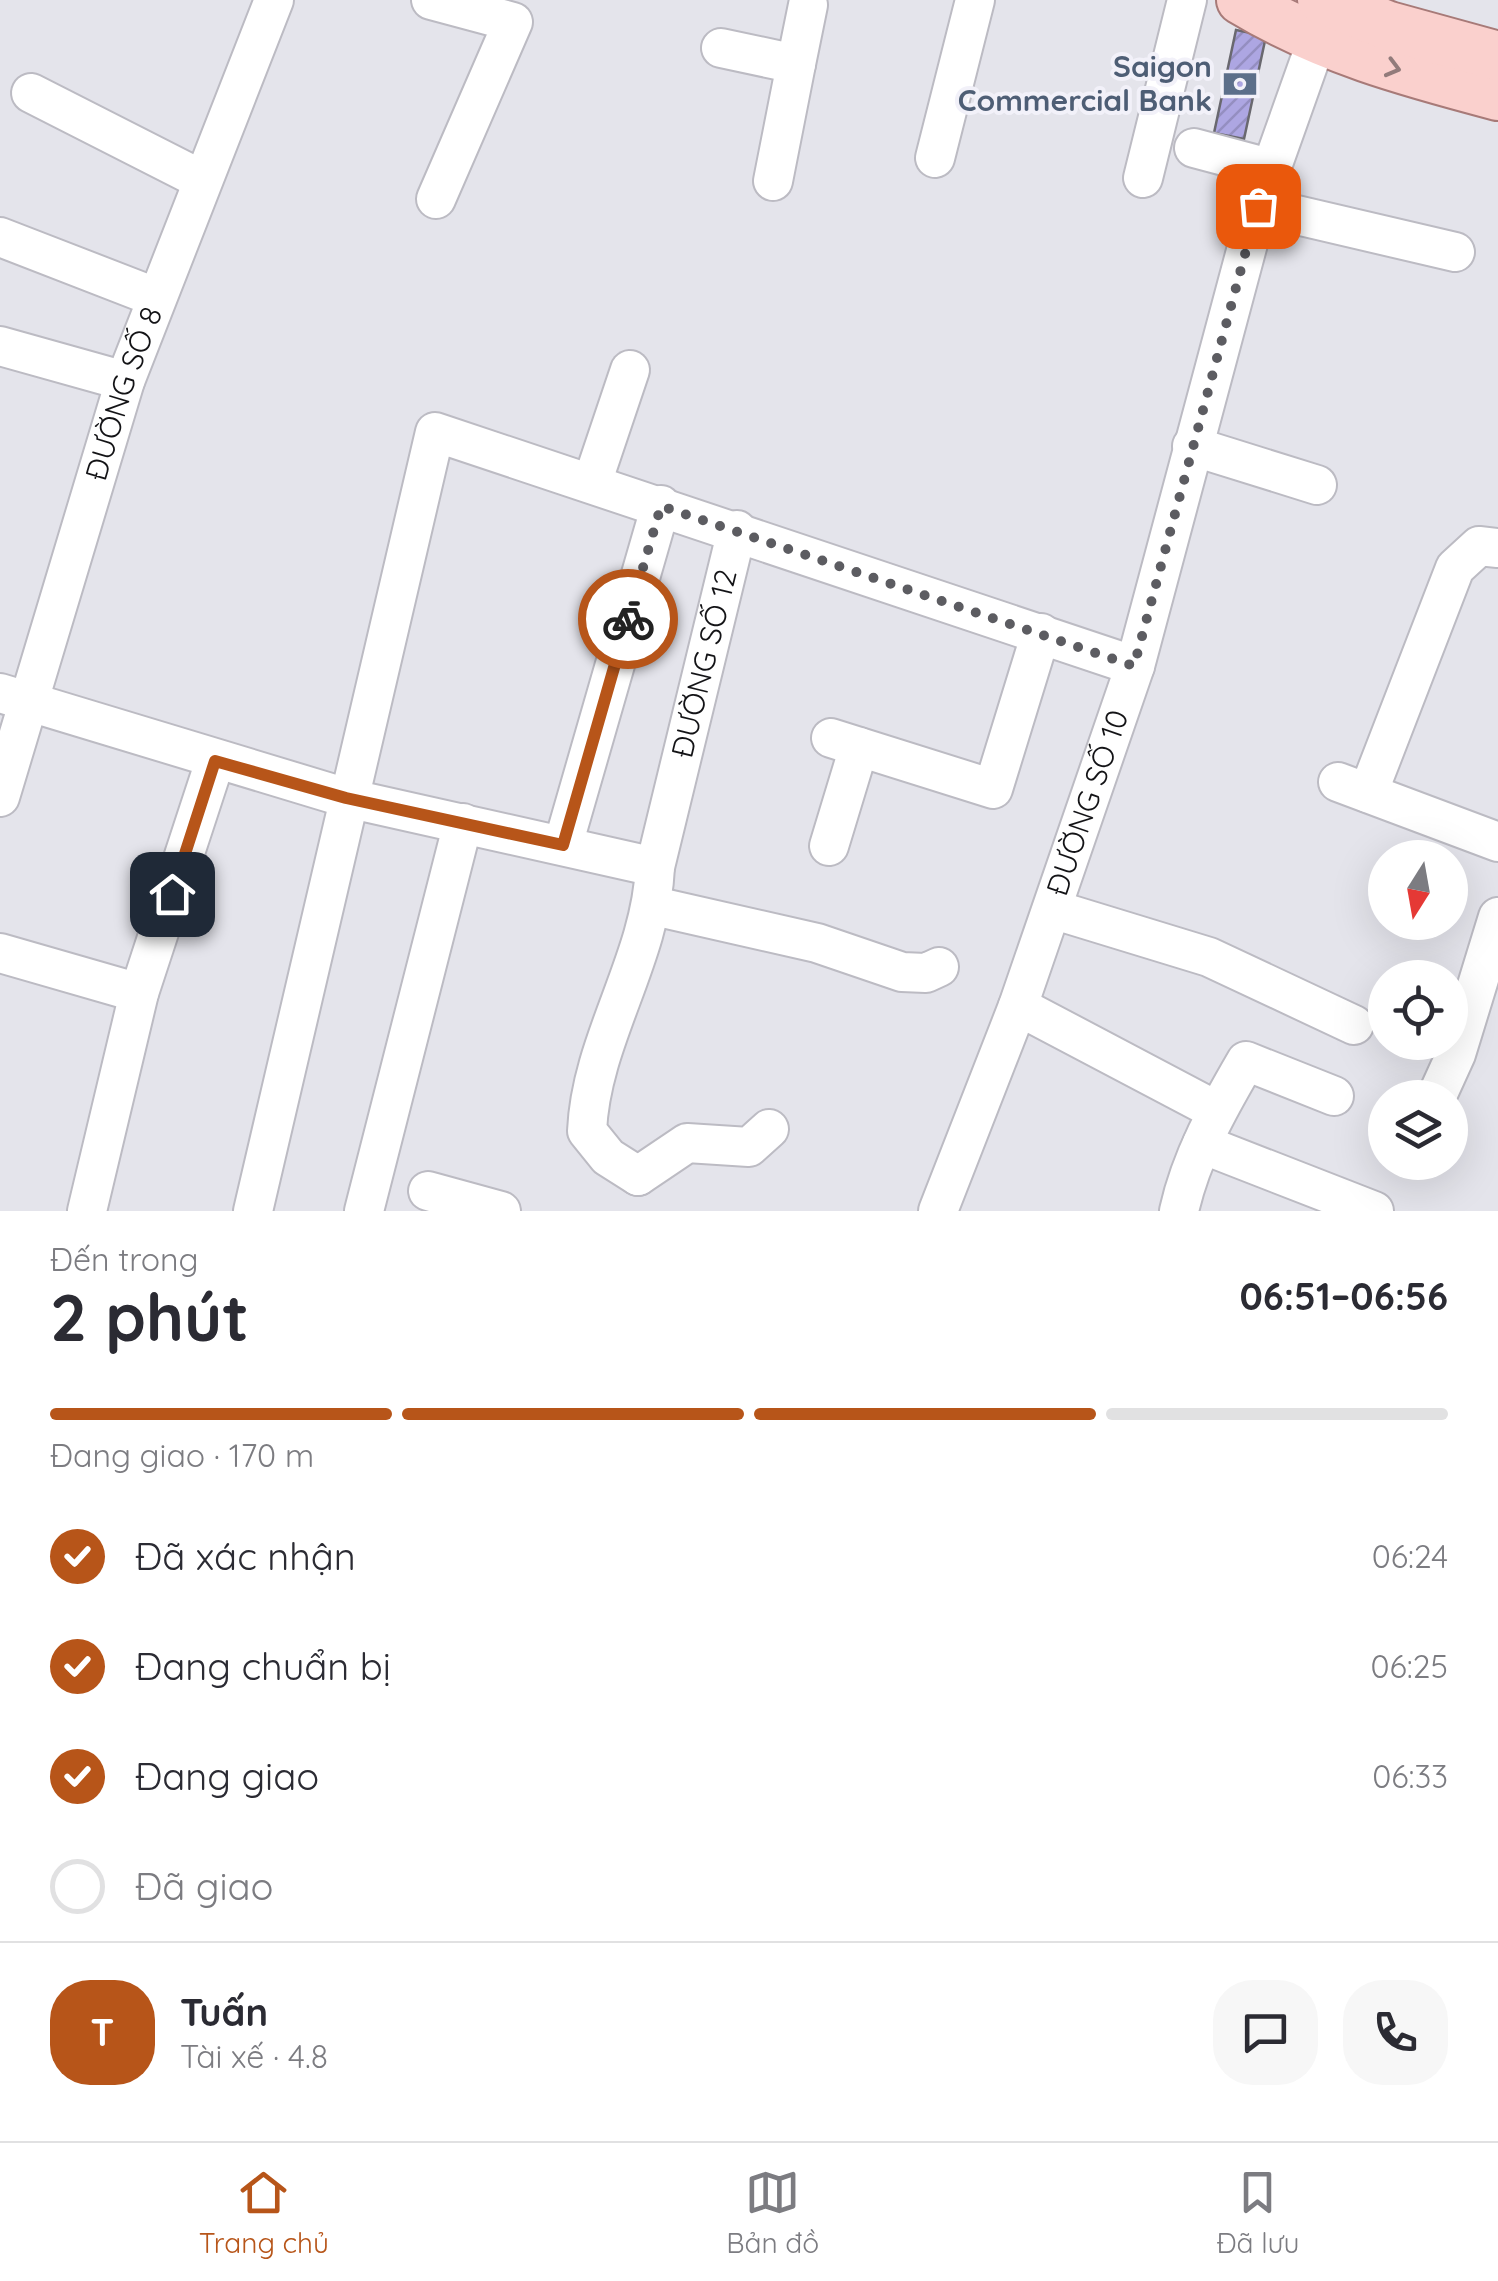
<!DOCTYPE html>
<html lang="vi">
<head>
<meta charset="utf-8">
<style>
	:root { --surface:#fff; --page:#f7f7f7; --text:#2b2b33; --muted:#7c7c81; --line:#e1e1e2; --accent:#b75519 }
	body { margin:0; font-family:Quicksand,sans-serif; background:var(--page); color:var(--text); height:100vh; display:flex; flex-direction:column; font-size:38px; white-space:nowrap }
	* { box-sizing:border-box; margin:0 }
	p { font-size:32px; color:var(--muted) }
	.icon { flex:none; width:55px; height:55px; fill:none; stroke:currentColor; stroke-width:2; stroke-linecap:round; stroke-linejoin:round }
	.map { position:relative; height:1211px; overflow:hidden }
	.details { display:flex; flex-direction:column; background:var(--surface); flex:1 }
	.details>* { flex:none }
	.needle { width:65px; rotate:191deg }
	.tools { position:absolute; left:1368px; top:840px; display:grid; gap:20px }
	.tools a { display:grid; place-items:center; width:100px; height:100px; border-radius:50%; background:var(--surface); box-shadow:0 10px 40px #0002; font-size:50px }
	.pin { position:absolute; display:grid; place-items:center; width:85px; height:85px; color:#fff; margin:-42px; border-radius:20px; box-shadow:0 5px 15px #0006 }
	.courier { position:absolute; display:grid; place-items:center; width:100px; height:100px; margin:-50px; border:8px solid #b75519; border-radius:50%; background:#fff; color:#222; box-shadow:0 2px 12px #0007 }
	.overview em { font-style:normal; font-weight:800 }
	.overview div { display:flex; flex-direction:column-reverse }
	.overview { display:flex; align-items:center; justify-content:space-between; height:170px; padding:0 50px }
	h1 { font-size:65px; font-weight:800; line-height:75px }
	.bar { display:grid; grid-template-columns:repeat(4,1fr); gap:15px 10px; align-content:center; height:120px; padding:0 50px }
	.bar i { height:12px; border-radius:8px; background:var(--line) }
	.bar .selected { background:var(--accent) }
	.bar p { grid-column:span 4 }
	.line { display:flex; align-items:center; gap:25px; padding:0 50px; border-top:2px solid var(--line) }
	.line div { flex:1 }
	.round { display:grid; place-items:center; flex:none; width:105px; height:105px; border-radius:40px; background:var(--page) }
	ol { padding:0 50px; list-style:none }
	li { display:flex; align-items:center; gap:30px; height:110px }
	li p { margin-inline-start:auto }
	li .icon { padding:10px; border-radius:50%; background:var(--accent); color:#fff; stroke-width:4 }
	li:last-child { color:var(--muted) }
	li i { width:55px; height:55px; border:5px solid var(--line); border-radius:50% }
	.tab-bar { display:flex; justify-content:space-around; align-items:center; height:140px; border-top:2px solid var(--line); background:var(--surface); font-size:28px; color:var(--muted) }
	.tab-bar a { display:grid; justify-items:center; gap:5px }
	.tab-bar .selected { color:var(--accent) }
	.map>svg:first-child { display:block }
</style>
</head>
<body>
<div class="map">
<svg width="1498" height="1211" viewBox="0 0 1498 1211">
	<defs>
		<pattern id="building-hatch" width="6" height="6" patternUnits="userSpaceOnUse" patternTransform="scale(2.5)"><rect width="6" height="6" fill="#ada6e2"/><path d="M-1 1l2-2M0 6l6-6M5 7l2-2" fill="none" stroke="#948ec1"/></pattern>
	</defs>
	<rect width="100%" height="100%" fill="#e4e4eb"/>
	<polygon fill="url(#building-hatch)" stroke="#69686f" stroke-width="2.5" points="1236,30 1266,36 1244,139 1214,133"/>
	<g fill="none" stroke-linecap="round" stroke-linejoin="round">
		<g stroke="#bcbbc3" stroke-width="42">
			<g id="minor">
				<polyline points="431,0 513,22 436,199"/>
				<polyline points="721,48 796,64 808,5"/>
				<polyline points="31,93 202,180"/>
				<polyline points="1194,148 1269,168"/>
				<polyline points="935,158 975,0"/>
				<polyline points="1143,178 1187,0"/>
				<polyline points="773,181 796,64"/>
				<polyline points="1258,206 1455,252"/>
				<polyline points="0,237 155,297"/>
				<polyline points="0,346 125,381"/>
				<polyline points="1192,446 1317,485"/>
				<polyline points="592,483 630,370"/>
				<polyline points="0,693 347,798 655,867"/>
				<polyline points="831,738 993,789 1041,633"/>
				<polyline points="1338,782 1498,842"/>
				<polyline points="1368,793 1455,568 1479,546 1498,548"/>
				<path id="s1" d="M0,797L125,381L274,0"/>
				<polyline points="563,845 661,505"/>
				<polyline points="829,846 859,747"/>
				<polyline points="654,906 817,943 902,972 926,973 939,967"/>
				<polyline points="1052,909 1209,957 1354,1025"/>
				<polyline points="0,953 139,993"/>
				<polyline points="1018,1006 1217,1111"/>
				<polyline points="1436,1098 1456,1054 1498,917"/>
				<polyline points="1202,1144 1374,1211"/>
				<path id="s2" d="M638,1176L608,1157L587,1131C591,1039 651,960 655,867L737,530"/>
				<polyline points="638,1176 687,1143 749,1147 769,1129"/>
				<polyline points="428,1191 501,1211"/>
				<polyline points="87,1211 139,993 215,761"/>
				<polyline points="253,1211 435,432 1135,666"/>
				<polyline points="364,1211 463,823"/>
				<path id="s3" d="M938,1211L1018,1006L1135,666L1258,206L1317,40"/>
				<path d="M1179,1211C1191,1157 1218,1109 1246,1061L1334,1096"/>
			</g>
		</g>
		<g stroke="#a77a78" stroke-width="52">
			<g id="major">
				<path d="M1241,0C1322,49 1407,72 1498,96"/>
				<polyline points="1322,0 1389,26 1498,56"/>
			</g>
		</g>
		<use href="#minor" stroke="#fff" stroke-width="38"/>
		<use href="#major" stroke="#fad0cd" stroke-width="48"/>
	</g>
	<defs><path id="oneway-chevron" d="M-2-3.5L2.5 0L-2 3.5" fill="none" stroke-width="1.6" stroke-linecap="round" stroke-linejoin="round" transform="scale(2.5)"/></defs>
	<use stroke="#927b7b" href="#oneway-chevron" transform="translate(1393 68) rotate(15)"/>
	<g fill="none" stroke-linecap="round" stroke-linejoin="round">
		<polyline stroke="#5c5c61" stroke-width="10" stroke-dasharray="0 18" points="628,619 661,506 1134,666 1258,206"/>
		<polyline stroke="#b75519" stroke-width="12" points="172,894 215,761 346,798 563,845 628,619"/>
	</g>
	<defs>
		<g id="bank-bare" transform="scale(2.7)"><path d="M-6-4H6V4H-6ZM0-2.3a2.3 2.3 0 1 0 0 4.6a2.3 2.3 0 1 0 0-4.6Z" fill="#5c6f8a" stroke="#f2f1f9" stroke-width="2.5" paint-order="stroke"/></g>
	</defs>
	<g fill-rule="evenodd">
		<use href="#bank-bare" x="1240" y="84"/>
	</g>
	<g text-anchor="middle" stroke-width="8" stroke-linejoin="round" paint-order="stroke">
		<g font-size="30" font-weight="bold" fill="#4e5e75" stroke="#f2f1f9" text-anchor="end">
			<text x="1212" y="77">Saigon<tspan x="1212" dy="34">Commercial Bank</tspan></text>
		</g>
		<g font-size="30" fill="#131316" stroke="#f2f1f9">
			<text dy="10" stroke="none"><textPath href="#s1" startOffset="422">ĐƯỜNG SỐ 8</textPath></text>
			<text dy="10" stroke="none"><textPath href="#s2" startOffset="552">ĐƯỜNG SỐ 12</textPath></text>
			<text dy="10" stroke="none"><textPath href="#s3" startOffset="435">ĐƯỜNG SỐ 10</textPath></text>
		</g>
	</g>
</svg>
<div class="tools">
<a><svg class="needle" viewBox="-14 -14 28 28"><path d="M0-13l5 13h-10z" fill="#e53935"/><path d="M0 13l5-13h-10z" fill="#7c7c81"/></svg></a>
<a><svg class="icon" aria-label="locate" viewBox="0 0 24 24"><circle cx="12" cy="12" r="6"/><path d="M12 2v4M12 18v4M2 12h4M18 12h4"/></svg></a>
<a><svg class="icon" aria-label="layers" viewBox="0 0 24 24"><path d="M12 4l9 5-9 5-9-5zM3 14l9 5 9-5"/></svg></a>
</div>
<div class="pin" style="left:1258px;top:206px;background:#ea580c"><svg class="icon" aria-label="bag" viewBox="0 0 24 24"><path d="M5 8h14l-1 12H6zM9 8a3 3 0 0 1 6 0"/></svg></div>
<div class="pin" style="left:172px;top:894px;background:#1f2937"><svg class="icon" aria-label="home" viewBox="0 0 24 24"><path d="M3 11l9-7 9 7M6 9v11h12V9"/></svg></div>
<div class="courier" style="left:628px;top:619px"><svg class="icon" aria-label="bike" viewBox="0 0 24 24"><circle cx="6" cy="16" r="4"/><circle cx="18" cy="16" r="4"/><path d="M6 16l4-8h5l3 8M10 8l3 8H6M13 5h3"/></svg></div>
</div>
<section class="details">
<div class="overview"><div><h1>2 phút</h1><p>Đến trong</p></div><em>06:51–06:56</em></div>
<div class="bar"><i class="selected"></i><i class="selected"></i><i class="selected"></i><i></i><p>Đang giao · 170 m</p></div>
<ol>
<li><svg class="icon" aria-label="check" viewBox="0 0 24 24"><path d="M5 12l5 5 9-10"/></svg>Đã xác nhận<p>06:24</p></li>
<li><svg class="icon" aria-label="check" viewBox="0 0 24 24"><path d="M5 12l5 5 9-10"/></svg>Đang chuẩn bị<p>06:25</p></li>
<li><svg class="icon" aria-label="check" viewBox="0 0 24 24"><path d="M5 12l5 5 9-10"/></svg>Đang giao<p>06:33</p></li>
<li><i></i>Đã giao</li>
</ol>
<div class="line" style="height:180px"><b class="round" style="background:var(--accent);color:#fff">T</b><div><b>Tuấn</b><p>Tài xế · 4.8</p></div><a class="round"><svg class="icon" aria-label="chat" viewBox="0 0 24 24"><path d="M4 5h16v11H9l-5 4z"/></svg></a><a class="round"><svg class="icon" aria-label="phone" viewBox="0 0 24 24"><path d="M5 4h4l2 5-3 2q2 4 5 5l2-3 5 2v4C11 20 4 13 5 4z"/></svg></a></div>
</section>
<nav class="tab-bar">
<a class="selected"><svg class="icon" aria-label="home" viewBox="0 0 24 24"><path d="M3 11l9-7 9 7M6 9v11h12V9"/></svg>Trang chủ</a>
<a><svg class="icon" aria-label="map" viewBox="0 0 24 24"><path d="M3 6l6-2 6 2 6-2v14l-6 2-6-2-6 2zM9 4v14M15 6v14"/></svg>Bản đồ</a>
<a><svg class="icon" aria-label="saved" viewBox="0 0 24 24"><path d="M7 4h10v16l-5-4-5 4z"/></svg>Đã lưu</a>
</nav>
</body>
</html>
